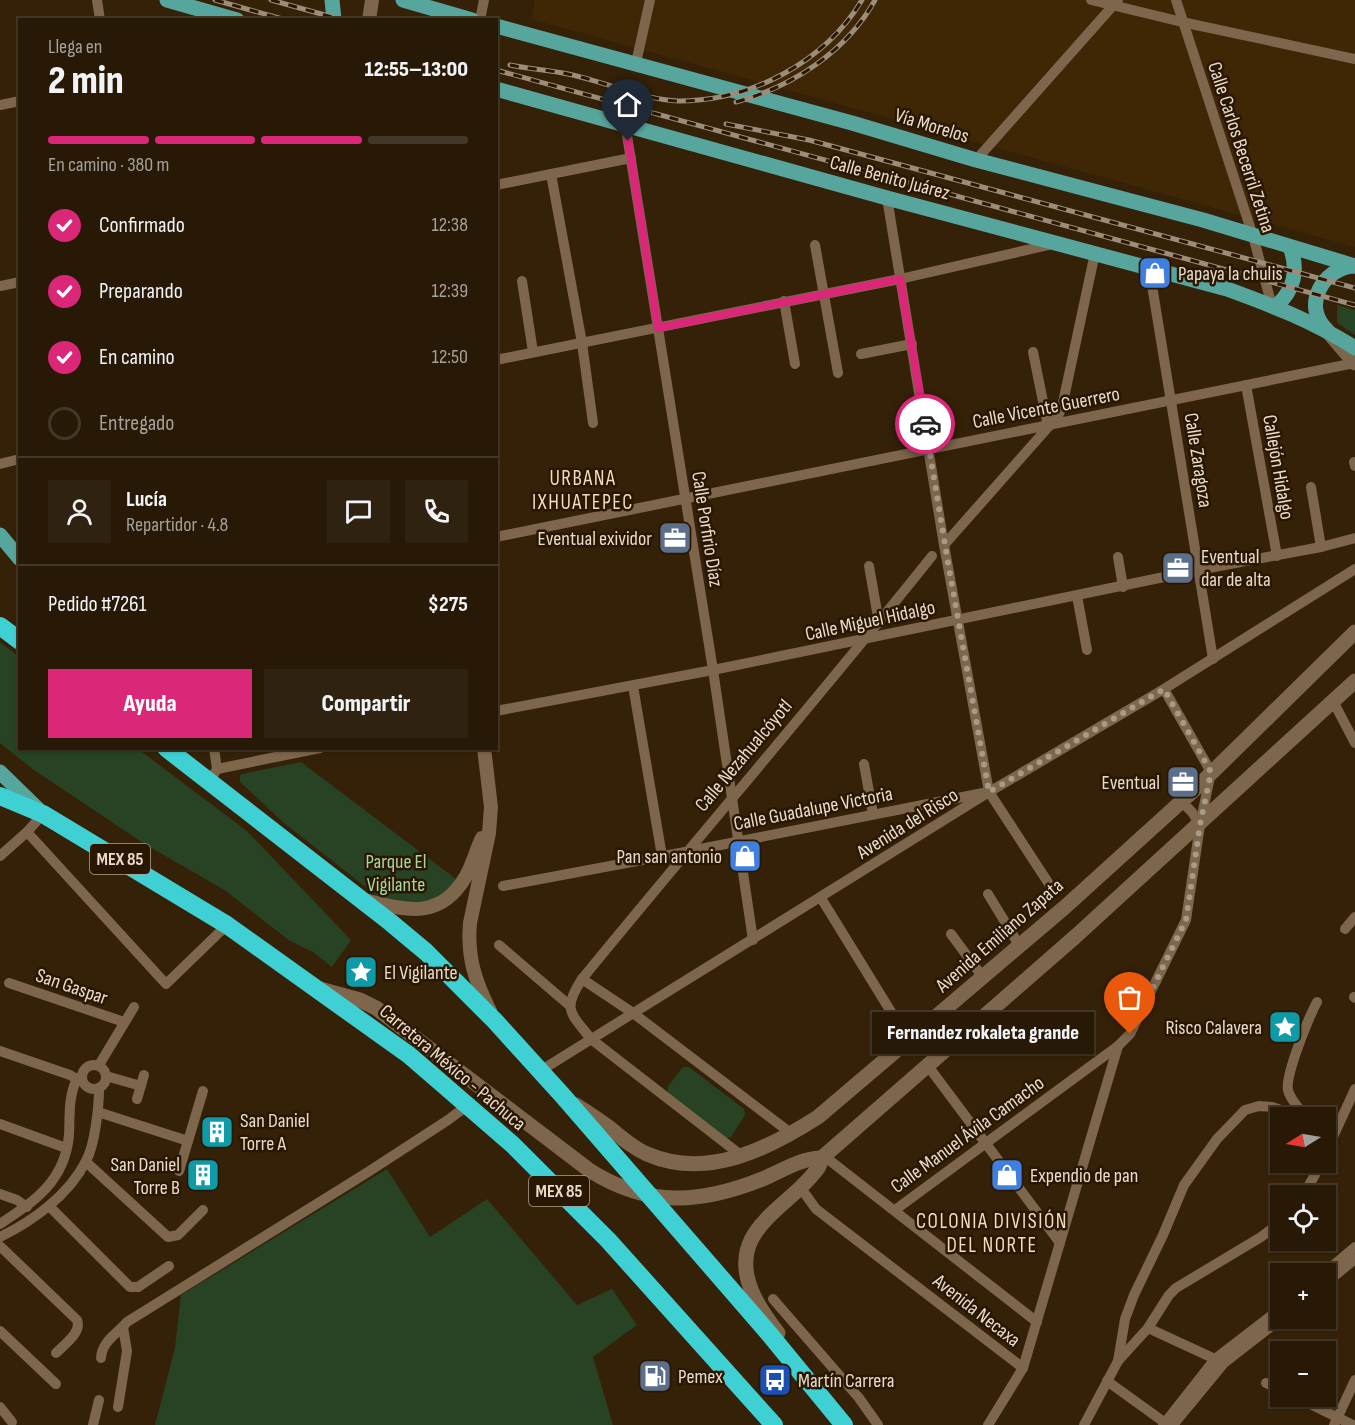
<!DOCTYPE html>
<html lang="es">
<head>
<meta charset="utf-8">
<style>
	:root { --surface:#271906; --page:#2f2210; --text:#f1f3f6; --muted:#a4a09b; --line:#433828; --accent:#db2777 }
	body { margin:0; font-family:"Sofia Sans Condensed",sans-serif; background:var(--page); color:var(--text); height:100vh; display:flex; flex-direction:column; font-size:22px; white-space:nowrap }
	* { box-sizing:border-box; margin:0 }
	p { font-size:20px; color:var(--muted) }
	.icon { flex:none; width:33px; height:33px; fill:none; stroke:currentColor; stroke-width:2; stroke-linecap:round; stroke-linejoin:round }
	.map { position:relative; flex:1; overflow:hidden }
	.details { position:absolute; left:18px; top:18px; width:480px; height:732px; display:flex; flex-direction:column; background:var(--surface); border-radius:0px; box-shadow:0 2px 4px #0004,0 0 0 2px var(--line) }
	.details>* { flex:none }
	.needle { width:39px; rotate:259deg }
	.buttons { position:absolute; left:1270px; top:1107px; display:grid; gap:12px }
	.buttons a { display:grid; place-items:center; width:66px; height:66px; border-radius:0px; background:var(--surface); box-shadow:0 2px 4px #0004,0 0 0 2px var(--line); font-size:30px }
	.pin { position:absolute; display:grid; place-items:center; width:51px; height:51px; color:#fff; margin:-62px -26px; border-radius:50% 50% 50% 0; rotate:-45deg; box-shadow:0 0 6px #0007 }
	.pin .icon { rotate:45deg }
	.courier { position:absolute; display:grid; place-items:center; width:60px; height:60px; margin:-30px; border:4px solid #db2777; border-radius:50%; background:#fff; color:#222; box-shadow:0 2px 8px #0007 }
	.bubble { position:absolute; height:42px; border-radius:0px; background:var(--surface); box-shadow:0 2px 4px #0004,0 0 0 2px var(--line); font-size:20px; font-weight:800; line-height:42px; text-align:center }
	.headline em { font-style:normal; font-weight:800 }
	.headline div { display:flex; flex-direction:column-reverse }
	.headline { display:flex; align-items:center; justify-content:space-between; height:102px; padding:0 30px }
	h1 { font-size:39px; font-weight:800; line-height:45px }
	.bar { display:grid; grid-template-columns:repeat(4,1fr); gap:9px 6px; align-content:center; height:72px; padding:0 30px }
	.bar i { height:8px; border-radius:4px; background:var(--line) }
	.bar .active { background:var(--accent) }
	.bar p { grid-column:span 4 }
	.line { display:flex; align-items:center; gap:15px; padding:0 30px; border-top:2px solid var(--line) }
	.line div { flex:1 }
	.round { display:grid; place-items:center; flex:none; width:63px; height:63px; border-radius:0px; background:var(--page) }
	ol { padding:0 30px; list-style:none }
	li { display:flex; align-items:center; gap:18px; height:66px }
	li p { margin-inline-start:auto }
	li .icon { padding:6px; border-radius:50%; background:var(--accent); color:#fff; stroke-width:4 }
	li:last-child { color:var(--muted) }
	li i { width:33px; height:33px; border:3px solid var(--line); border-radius:50% }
	.primary-button { display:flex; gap:12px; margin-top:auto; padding:12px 30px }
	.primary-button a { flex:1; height:69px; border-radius:0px; background:var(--accent); color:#fff; font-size:24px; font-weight:800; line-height:69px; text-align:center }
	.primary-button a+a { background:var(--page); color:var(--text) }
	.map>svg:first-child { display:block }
</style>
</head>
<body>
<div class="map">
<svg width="1355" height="1425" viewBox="0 0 1355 1425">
	<rect width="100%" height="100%" fill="#342108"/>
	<polygon fill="#3f2706" points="535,0 1355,0 1355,247 531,19"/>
	<g fill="#284224">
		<polygon points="1337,305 1355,310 1355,335 1337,323"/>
		<polygon points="0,642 19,657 20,748 138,749 247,831 351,940 332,967 313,952 290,941 226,891 143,843 34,770 0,743"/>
		<polygon points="301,762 456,879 453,890 430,905 386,903 284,823 240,782 240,775 242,774"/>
		<polygon points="683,1067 689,1067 744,1109 745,1115 731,1137 726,1138 668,1094 668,1086"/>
		<polygon points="387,1169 430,1237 487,1199 577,1305 612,1289 637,1325 593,1357 613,1425 155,1425 175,1348 181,1295"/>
	</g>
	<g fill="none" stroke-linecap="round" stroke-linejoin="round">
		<g stroke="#7d664c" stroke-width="10">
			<polyline points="97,0 100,20"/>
			<polyline points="1091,0 1182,22 1355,59"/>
			<polyline points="1176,0 1253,236 1272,306"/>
			<polyline points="480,20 484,0"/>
			<polyline points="636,63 650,0"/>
			<polyline points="0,105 20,101"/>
			<polyline points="625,123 713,670 753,940"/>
			<polyline points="976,160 1118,0"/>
			<polyline points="551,174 582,343 593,423"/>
			<polyline points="496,185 631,158"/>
			<polyline points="887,198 944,545 989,792 1051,887"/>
			<polyline points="815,245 838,373"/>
			<polyline points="1149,267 1213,659"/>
			<polyline points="522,281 533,352"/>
			<polyline points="0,286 20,282"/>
			<polyline points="784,301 795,364"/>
			<polyline points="1033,352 1048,426"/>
			<polyline points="861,354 912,344"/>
			<polyline points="496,360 900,279 1053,244"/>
			<polyline points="1246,385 1277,556"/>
			<polyline points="1354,462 1355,466"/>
			<polyline points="0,464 20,459"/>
			<polyline points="1311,487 1321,547"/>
			<polyline points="496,537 1355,363"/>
			<polyline points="944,545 1058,416 1062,407 1095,253"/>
			<polyline points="1118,557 1123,587"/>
			<polyline points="869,566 879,623"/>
			<polyline points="1077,596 1087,650"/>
			<polyline points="633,686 662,856"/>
			<polyline points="1333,701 1355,743"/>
			<polyline points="496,711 713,670 1198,570 1321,547 1355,538"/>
			<polyline points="214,748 217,769 214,774"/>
			<polyline points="864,764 873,814"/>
			<polyline points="217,769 320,748"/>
			<polyline points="1181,801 1192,812 1200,825"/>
			<polyline points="27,832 166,984 227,925"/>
			<polyline points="0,856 27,832 43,814"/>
			<polyline points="503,886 685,852 983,793"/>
			<polyline points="988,894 1019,945"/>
			<polyline points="821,898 909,1041"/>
			<polyline points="1345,929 1355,917"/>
			<polyline points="951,934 982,976"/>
			<polyline points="499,945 569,1005"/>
			<polyline points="582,979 633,1013 792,1134"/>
			<polyline points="9,983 124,1022"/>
			<polyline points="1354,997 1355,998"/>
			<polyline points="0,1051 70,1075 77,1079"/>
			<circle cx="94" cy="1077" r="12"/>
			<polyline points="99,1065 134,1007"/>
			<polyline points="928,1066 1060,1243"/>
			<polyline points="540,1071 989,792 1164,689 1355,569"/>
			<polyline points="106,1076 141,1086"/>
			<polyline points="137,1099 144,1075"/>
			<polyline points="98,1112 188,1141"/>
			<path d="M1306,1117C1300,1109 1290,1100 1288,1090C1285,1075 1309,1017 1317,1002"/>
			<polyline points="0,1124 66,1148"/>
			<polyline points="1326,1152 1355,1089"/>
			<path d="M742,1156L591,1039C570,1012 562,1010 582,979C698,837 818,699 932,556"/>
			<polyline points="824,1156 1037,1322"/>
			<polyline points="86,1162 168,1237 178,1235 203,1210"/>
			<polyline points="179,1171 203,1091"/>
			<polyline points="800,1187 816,1209 1023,1368"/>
			<polyline points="0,1194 17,1200 27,1207"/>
			<polyline points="1303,1196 1322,1162"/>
			<polyline points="49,1206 130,1287 138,1287 169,1266"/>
			<polyline points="1326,1207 1331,1211"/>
			<polyline points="895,1210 1118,1046"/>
			<path d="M0,1224C35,1201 65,1181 69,1135C70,1115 68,1097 77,1079L82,1077"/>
			<path d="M0,1237C33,1221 69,1195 86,1161C95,1145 99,1106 99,1088"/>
			<path d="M0,1246L77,1320C82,1332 65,1344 56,1353"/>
			<polyline points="1323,1274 1355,1247"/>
			<polyline points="1326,1283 1355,1259"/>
			<polyline points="773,1299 859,1398 878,1425"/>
			<polyline points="1148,1328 1215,1359"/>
			<polyline points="0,1331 56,1384"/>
			<path d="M101,1358C102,1341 117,1334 127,1322L368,1172L448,1120L468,1105"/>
			<polyline points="1118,1361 1125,1319 1134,1295 1163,1235 1184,1185 1217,1139 1245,1110 1259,1106 1272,1107 1306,1118"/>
			<polyline points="1107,1381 1164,1422"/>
			<polyline points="1266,1383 1281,1390"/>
			<polyline points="1294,1396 1353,1425"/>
			<polyline points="0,1407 12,1422"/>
			<polyline points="118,1407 127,1351 123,1327"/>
			<polyline points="93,1425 99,1400"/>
			<polyline points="988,1425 1023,1368 1118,1046 1130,1034 1186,920 1200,825 1211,772 1164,689"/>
			<polyline points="1084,1425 1118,1361 1148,1328 1169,1295 1176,1288 1261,1237 1281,1222"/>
			<polyline points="1163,1425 1215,1359 1281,1308"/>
			<polyline points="1173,1425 1224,1363 1282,1318"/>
			<polyline points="1334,1425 1355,1380"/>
		</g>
		<g stroke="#7d664c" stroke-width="14">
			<polyline points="369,20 372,0"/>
			<path d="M484,748L491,807L489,833L470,923C467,957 475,981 490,1011"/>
			<path d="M364,900C406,910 440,921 466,876C473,864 476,850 482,838"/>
		</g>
		<g stroke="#7d664c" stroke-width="15">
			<polyline points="1331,335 1355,363"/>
			<path d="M320,989L360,1000L376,1008L589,1170C649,1208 701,1204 765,1178C783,1170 802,1158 822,1158"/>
			<path d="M576,1105C587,1112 599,1120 610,1128C622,1138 633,1148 647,1154C707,1180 768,1149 818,1117L1065,907L1193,791L1355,632"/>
			<path d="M778,1333C769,1321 759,1308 753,1294C724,1229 788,1210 818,1168C820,1165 821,1160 824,1156L1076,936L1355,681"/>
		</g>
		<g stroke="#57a69d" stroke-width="15">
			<polyline points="167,0 237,20"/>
			<polyline points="332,0 334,20"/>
			<polyline points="403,0 472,20"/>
			<polyline points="496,26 852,123 976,160 1203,220 1355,266"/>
			<path d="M496,89L887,198L1227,289C1271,305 1315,322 1355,348"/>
			<path d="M1275,307C1294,291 1299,270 1290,247"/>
			<path d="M1327,330C1301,306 1323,268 1354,266"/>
			<polyline points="0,535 20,559"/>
			<polyline points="0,772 39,810"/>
		</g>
		<g stroke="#3ed0d3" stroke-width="18">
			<polyline points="0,626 20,641"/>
			<polyline points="166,748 390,922 426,952 495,1021 563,1096 766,1330 844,1425"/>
			<polyline points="0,796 43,814 227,925 409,1055 513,1145 608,1240 774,1425"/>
		</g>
		<g stroke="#9c8d7a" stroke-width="5">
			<g id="rail">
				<polyline points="215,0 286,20"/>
				<polyline points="271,0 343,20"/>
				<path d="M510,65C529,69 549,70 568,74C603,81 644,100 679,101C751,101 825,62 862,0"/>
				<polyline points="496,70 1355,305"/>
				<path d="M736,102C792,87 847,51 875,0"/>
				<polyline points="726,124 809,140 1355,288"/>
			</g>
		</g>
		<use href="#rail" stroke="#2a1701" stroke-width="3" stroke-dasharray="9" stroke-linecap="butt"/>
	</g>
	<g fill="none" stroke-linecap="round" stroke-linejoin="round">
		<polyline stroke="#a99a88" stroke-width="6" stroke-dasharray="0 10.8" points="925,424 948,563 989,792 1164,689 1211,772 1200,825 1186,920 1130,1034"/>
		<polyline stroke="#db2777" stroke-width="8" points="628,141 658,328 900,279 925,424"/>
	</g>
	<defs>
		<g id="shop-square" transform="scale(1.725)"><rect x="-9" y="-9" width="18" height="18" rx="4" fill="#3f7fe0" stroke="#2a1701"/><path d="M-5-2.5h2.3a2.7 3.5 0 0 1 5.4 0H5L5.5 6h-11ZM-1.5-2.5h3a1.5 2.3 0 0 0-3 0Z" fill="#fff"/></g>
		<g id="office-square" transform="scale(1.725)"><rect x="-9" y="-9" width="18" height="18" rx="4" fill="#5c6f8a" stroke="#2a1701"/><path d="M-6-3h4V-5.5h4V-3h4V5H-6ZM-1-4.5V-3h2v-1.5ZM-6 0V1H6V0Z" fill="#fff"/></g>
		<g id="sight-square" transform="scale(1.725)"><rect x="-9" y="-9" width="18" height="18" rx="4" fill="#0f9aa8" stroke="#2a1701"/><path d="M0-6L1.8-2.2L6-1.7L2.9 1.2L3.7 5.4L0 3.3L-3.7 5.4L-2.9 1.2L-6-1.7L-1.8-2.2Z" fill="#fff"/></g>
		<g id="building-square" transform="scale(1.725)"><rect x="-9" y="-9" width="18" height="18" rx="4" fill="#0f9aa8" stroke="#2a1701"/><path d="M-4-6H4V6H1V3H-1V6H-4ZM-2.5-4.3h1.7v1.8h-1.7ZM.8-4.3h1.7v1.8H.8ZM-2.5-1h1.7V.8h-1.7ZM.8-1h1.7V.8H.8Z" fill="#fff"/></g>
		<g id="fuel-square" transform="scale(1.725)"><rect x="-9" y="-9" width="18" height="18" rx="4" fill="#5c6f8a" stroke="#2a1701"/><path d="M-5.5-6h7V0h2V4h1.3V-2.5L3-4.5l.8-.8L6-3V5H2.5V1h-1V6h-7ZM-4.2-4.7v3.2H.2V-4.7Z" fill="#fff"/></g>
		<g id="bus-square" transform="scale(1.725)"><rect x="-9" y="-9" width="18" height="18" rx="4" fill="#1a4fb4" stroke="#2a1701"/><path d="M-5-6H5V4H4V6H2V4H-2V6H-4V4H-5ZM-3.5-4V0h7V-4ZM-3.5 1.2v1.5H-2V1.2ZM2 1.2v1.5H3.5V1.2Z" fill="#fff"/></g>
	</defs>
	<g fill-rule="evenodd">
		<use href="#shop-square" x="1155" y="273"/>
		<use href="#office-square" x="675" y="538"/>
		<use href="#office-square" x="1178" y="568"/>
		<use href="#office-square" x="1183" y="782"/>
		<use href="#shop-square" x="745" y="856"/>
		<use href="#sight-square" x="361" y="972"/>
		<use href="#sight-square" x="1285" y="1027"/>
		<use href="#building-square" x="217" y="1132"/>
		<use href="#building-square" x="203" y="1175"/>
		<use href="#shop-square" x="1007" y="1175"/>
		<use href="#fuel-square" x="655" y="1376"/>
		<use href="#bus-square" x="775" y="1380"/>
	</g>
	<g text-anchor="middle" stroke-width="5" stroke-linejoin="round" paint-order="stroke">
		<g fill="#2a1701" stroke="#afa090" stroke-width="1.5">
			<rect x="90" y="844" width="60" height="30" rx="4.5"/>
			<rect x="529" y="1176" width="60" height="30" rx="4.5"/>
		</g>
		<g font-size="18" font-weight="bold" fill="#e8dbcd">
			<text x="120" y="865">MEX 85</text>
			<text x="559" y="1197">MEX 85</text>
		</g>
		<g font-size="20" fill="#e8dbcd" stroke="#2a1701">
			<text transform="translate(932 125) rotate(17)" y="7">Vía Morelos</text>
			<text transform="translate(1242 147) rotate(72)" y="7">Calle Carlos Becerril Zetina</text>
			<text transform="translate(890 177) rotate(15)" y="7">Calle Benito Juárez</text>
			<text transform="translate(1046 407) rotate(-11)" y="7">Calle Vicente Guerrero</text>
			<text transform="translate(1199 460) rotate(81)" y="7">Calle Zaragoza</text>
			<text transform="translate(1279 467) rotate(80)" y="7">Callejón Hidalgo</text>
			<text transform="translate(708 529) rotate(81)" y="7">Calle Porfirio Díaz</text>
			<text transform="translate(870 620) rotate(-12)" y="7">Calle Miguel Hidalgo</text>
			<text transform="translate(743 755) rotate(-50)" y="7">Calle Nezahualcóyotl</text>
			<text transform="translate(813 808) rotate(-11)" y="7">Calle Guadalupe Victoria</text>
			<text transform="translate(907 823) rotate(-32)" y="7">Avenida del Risco</text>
			<text transform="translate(999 935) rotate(-41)" y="7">Avenida Emiliano Zapata</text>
			<text transform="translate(72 986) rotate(19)" y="7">San Gaspar</text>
			<text transform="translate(453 1067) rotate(40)" y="7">Carretera México - Pachuca</text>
			<text transform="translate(967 1134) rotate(-36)" y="7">Calle Manuel Ávila Camacho</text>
			<text transform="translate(977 1310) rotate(38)" y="7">Avenida Necaxa</text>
		</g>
		<g font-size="20" fill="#e8dbcd" stroke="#2a1701" text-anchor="start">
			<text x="1178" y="280">Papaya la chulis</text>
			<text x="652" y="545" text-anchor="end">Eventual exividor</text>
			<text x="1201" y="563">Eventual<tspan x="1201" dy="23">dar de alta</tspan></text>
			<text x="1160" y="789" text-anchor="end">Eventual</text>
			<text x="722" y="863" text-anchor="end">Pan san antonio</text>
			<text x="384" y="979">El Vigilante</text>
			<text x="1262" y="1034" text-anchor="end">Risco Calavera</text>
			<text x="240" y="1127">San Daniel<tspan x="240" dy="23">Torre A</tspan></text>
			<text x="180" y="1171" text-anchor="end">San Daniel<tspan x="180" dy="23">Torre B</tspan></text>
			<text x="1030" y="1182">Expendio de pan</text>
			<text x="678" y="1383">Pemex</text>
			<text x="798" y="1387">Martín Carrera</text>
		</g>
		<g font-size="20" fill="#a8d8a0" stroke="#2a1701">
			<text x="396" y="868">Parque El<tspan x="396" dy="23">Vigilante</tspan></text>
		</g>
		<g font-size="21" letter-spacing="1.5" fill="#f5dbbf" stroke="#2a1701">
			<text x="583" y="485">URBANA<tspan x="583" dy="24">IXHUATEPEC</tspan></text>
			<text x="992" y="1228">COLONIA DIVISIÓN<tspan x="992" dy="24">DEL NORTE</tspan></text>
		</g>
	</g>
</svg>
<div class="buttons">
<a><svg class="needle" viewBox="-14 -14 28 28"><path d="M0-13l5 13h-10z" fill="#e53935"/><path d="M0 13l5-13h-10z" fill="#a4a09b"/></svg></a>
<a><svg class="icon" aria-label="locate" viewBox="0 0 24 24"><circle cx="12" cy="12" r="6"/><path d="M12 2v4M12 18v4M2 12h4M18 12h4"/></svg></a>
<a>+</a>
<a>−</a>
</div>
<div class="pin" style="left:1130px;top:1034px;background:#ea580c"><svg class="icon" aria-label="bag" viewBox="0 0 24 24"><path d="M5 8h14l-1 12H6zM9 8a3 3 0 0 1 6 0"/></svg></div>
<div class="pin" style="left:628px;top:141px;background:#1f2937"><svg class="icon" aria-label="home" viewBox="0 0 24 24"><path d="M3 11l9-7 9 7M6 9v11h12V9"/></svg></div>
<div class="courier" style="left:925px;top:424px"><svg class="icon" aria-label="car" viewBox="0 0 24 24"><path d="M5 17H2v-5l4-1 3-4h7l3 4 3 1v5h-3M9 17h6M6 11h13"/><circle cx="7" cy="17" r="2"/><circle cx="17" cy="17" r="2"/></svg></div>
<div class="bubble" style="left:872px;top:1012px;width:222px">Fernandez rokaleta grande</div>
<section class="details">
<div class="headline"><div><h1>2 min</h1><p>Llega en</p></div><em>12:55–13:00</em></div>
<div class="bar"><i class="active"></i><i class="active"></i><i class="active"></i><i></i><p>En camino · 380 m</p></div>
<ol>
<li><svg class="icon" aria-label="check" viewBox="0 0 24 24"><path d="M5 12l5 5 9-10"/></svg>Confirmado<p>12:38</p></li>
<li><svg class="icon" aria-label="check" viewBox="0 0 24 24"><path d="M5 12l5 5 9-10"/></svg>Preparando<p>12:39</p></li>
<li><svg class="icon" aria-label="check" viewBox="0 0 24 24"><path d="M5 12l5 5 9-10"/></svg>En camino<p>12:50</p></li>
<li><i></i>Entregado</li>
</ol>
<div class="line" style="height:108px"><a class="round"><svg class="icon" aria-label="person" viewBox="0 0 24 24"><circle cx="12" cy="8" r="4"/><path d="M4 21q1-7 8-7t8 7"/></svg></a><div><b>Lucía</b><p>Repartidor · 4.8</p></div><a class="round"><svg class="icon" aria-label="chat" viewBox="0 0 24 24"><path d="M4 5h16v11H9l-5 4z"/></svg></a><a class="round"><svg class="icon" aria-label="phone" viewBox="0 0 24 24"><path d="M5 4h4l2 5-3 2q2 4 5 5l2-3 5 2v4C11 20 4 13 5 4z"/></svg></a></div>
<div class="line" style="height:78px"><div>Pedido #7261</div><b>$275</b></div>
<div class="primary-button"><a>Ayuda</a><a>Compartir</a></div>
</section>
</div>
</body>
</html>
